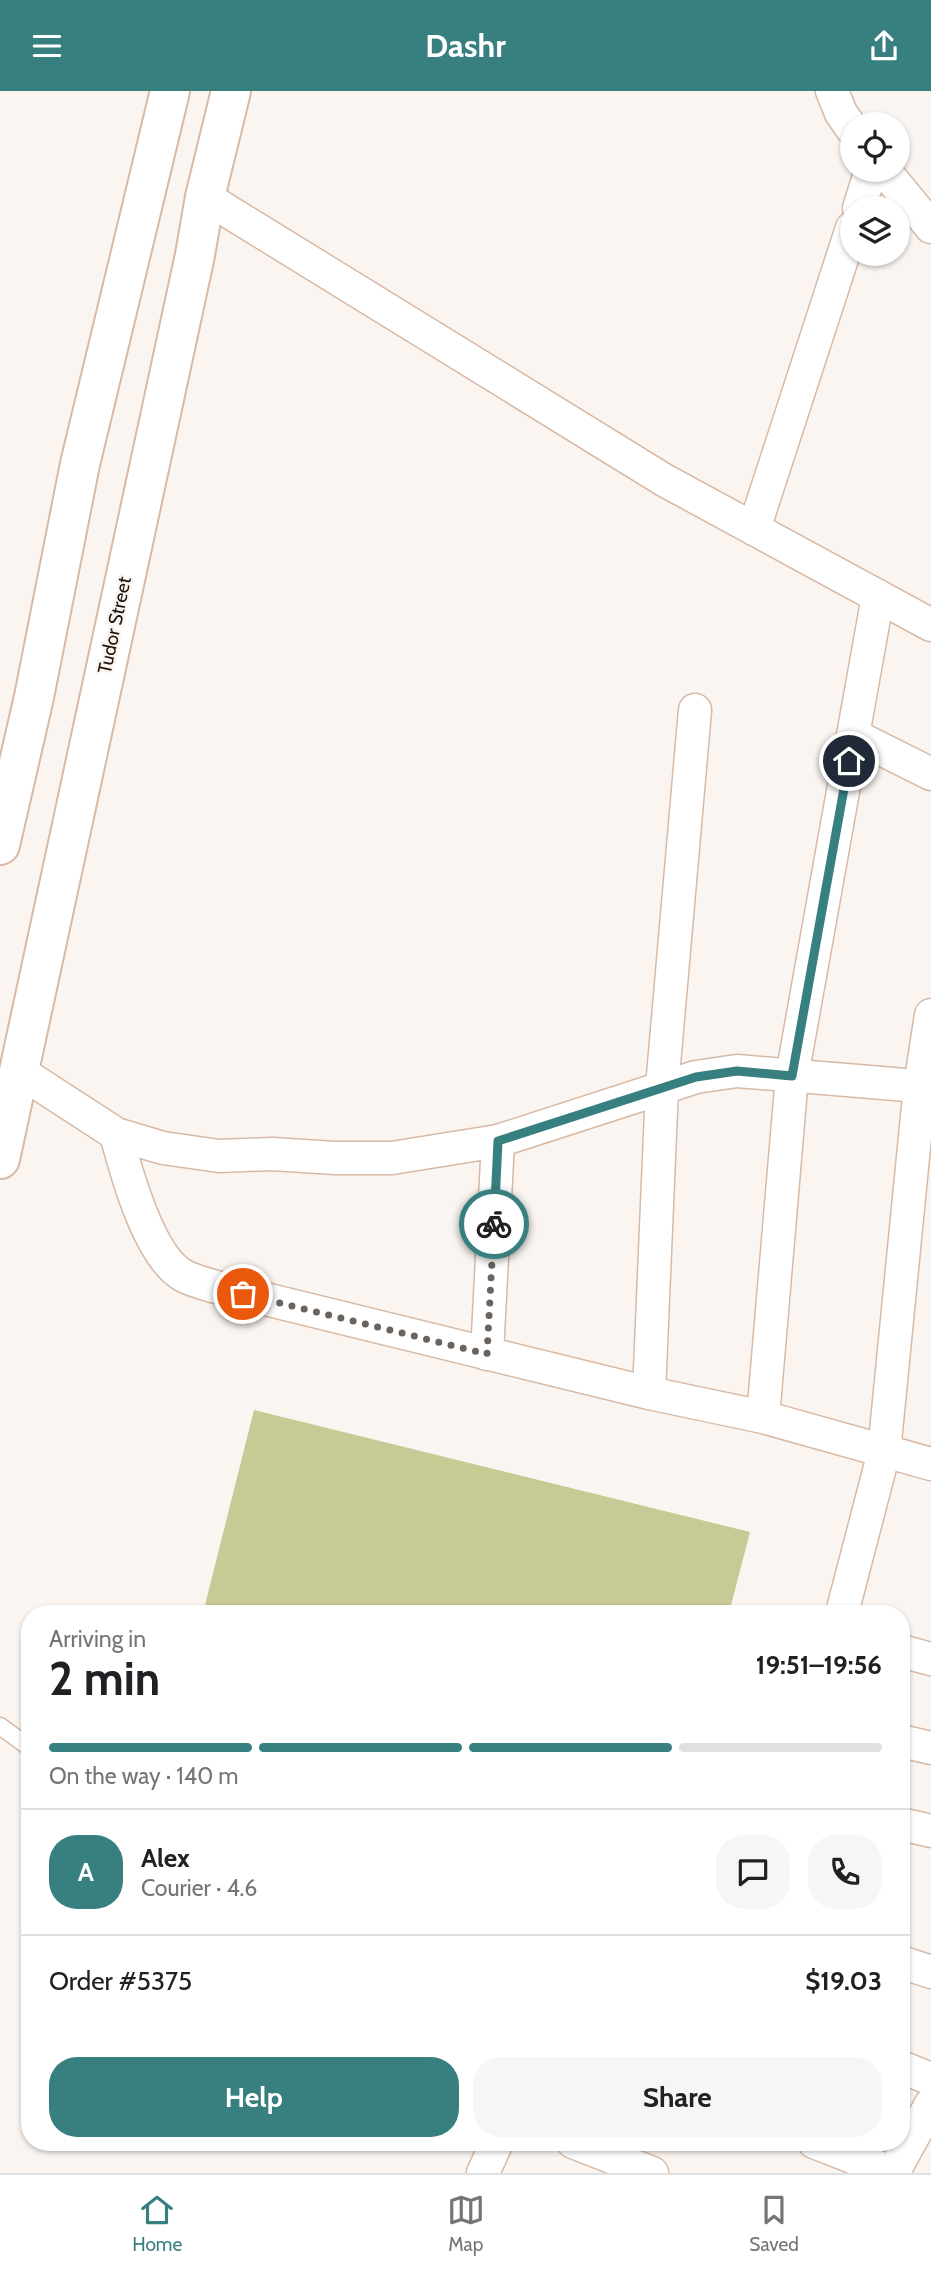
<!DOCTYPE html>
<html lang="en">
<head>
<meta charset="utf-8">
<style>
	:root { --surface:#fff; --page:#f6f6f6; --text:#202124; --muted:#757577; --line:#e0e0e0; --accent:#37807f }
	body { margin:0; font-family:Cabin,sans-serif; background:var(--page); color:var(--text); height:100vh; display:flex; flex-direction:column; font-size:26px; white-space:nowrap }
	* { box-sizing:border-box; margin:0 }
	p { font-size:23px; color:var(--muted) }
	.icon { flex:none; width:38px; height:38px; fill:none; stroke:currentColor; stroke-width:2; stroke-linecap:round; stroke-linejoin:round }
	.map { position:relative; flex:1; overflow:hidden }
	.drawer { position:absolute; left:21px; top:1514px; width:889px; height:546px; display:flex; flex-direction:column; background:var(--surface); border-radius:28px; box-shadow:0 2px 5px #0004 }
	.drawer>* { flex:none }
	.fabs { position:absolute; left:840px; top:21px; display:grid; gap:14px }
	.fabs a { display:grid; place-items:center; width:70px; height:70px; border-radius:50%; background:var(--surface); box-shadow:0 2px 5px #0004; font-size:35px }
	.pin { position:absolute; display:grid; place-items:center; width:60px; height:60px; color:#fff; margin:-30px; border:4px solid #fff; border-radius:50%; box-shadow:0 2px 7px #0007 }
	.courier { position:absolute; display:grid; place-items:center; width:70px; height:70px; margin:-35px; border:5px solid #37807f; border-radius:50%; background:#fff; color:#222; box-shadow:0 2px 9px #0007 }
	.headline em { font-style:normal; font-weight:700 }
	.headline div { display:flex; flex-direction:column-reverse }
	.headline { display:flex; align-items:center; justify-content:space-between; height:119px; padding:0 28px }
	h1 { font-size:46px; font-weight:700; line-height:52px }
	.bar { display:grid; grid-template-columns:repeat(4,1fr); gap:10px 7px; align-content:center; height:84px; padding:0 28px }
	.bar i { height:9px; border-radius:5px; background:var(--line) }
	.bar .active { background:var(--accent) }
	.bar p { grid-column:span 4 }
	.line { display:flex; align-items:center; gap:18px; padding:0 28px; border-top:2px solid var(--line) }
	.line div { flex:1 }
	.round { display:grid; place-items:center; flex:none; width:74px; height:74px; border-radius:28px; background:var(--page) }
	.action { display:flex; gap:14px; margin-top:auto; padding:14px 28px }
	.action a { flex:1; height:80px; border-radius:28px; background:var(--accent); color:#fff; font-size:28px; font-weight:700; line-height:80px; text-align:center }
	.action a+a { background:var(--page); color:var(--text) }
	header { display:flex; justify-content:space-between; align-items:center; height:91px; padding:0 28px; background:var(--accent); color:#fff; font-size:32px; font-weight:700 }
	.menu { display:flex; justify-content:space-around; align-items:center; height:98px; border-top:2px solid var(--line); background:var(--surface); font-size:19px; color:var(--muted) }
	.menu a { display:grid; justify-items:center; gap:4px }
	.menu .active { color:var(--accent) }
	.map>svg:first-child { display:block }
</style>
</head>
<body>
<header><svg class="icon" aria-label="menu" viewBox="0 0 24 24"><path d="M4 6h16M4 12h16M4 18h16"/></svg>Dashr<svg class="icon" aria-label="share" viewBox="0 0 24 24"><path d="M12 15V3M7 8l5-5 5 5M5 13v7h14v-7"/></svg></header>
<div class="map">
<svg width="931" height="2082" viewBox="0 0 931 2082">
	<rect width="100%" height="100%" fill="#fbf5f1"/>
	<polygon fill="#c7ca94" points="254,1319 750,1441 729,1522 203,1522"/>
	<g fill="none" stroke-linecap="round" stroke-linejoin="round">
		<g stroke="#d7baa5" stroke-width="19">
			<polyline id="lane" points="0,1635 30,1657"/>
		</g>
		<g stroke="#d7baa5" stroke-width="35">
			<g id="street">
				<polyline points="832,0 841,22 852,38"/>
				<polyline points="884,79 931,136"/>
				<polyline points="205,106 664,389 931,534"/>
				<polyline points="859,117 871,79"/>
				<polyline points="754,438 852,137"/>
				<polyline points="853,644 931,683"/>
				<polyline points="19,980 116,1043 163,1057 219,1065 272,1063 335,1067 392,1067 498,1050 696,986 737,980 931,996"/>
				<path d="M116,1043C126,1081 149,1166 184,1185C194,1190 206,1193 216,1196L649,1302L763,1326L931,1373"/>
				<polyline points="487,1263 498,1050"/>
				<polyline points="649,1302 662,996 695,619"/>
				<polyline points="763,1326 792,985 878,505"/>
				<polyline points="842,1522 884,1361 920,995 931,924"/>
				<polyline points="901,1560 931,1568"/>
				<polyline points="901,1650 931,1657"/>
				<polyline points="901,1733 931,1740"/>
				<polyline points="901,1871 931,1881"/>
				<polyline points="901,1976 931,1988"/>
				<polyline points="573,2051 652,2082"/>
				<polyline points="814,2051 893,2082"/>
				<polyline points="483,2082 497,2051"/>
				<polyline points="893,2082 931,2013"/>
			</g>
		</g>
		<g stroke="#d7baa5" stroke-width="42">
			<g id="secondary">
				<polyline points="0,754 34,606 80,373 170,0"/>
				<polyline points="0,1068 195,164 205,106 231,0"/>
			</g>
		</g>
		<use href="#lane" stroke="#fff" stroke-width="16"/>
		<use href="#street" stroke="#fff" stroke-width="32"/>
		<use href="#secondary" stroke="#fff" stroke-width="38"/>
	</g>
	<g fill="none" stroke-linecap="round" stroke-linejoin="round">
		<polyline stroke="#6b635d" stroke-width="7" stroke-dasharray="0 12.6" points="243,1203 487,1263 494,1133"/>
		<polyline stroke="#37807f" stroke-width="9" points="494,1133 498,1050 696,986 737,980 792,985 849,670"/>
	</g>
	<g text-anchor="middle" stroke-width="5" stroke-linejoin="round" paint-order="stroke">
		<g font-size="19" fill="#1e140d" stroke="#fbf5f1">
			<text transform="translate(114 534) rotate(-78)" y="7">Tudor Street</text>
		</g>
	</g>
</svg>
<div class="fabs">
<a><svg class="icon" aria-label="locate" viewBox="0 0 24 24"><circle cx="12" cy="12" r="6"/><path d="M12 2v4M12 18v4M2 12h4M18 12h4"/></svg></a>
<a><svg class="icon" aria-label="layers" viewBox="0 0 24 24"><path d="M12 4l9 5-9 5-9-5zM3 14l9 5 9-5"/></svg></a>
</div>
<div class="pin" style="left:243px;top:1203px;background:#ea580c"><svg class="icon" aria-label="bag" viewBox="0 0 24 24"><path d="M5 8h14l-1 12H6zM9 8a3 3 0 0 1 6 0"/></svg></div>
<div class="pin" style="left:849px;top:670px;background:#1f2937"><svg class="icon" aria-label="home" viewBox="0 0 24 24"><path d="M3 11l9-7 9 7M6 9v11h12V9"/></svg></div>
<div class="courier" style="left:494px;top:1133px"><svg class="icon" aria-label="bike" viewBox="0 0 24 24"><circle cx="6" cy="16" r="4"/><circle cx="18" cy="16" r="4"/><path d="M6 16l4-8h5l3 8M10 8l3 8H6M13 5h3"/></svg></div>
<section class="drawer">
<div class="headline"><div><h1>2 min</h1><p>Arriving in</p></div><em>19:51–19:56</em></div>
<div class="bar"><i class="active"></i><i class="active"></i><i class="active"></i><i></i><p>On the way · 140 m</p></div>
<div class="line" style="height:126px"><b class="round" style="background:var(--accent);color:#fff">A</b><div><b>Alex</b><p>Courier · 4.6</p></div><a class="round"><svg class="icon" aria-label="chat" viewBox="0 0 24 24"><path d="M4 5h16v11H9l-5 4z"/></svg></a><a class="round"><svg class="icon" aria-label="phone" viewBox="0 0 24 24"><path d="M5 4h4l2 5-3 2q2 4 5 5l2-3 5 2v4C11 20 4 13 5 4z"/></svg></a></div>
<div class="line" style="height:91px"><div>Order #5375</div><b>$19.03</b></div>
<div class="action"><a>Help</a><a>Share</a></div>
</section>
</div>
<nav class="menu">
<a class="active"><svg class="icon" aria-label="home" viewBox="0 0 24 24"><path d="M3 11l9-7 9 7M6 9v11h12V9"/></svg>Home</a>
<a><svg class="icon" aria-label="map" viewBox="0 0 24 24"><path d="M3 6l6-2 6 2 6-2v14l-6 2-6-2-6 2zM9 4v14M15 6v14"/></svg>Map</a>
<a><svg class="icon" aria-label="saved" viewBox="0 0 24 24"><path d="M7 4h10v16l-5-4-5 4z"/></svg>Saved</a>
</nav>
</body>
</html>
